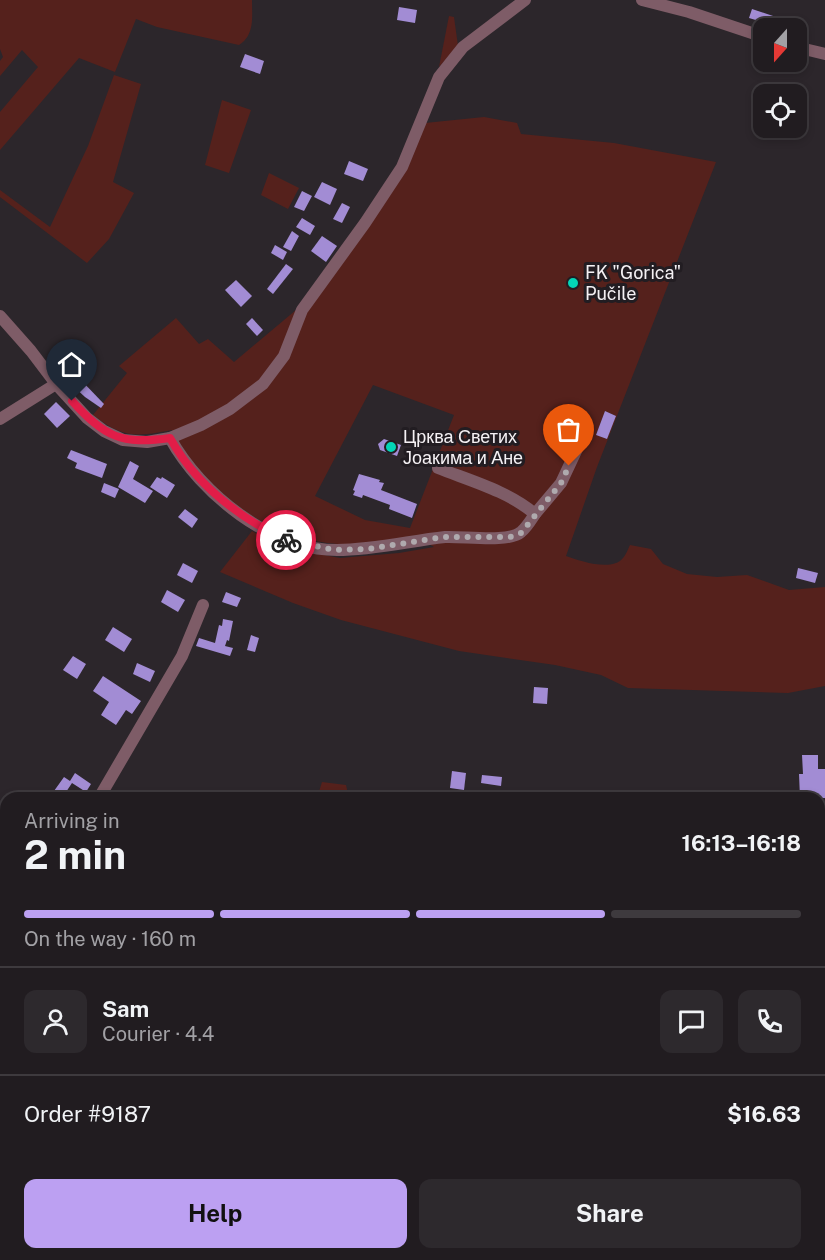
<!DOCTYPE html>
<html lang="en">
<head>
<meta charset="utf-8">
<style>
	:root { --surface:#211c20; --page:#2d292d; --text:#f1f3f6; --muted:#a2a1a5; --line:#3e3a3e; --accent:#bca0f2 }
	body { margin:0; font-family:"Public Sans",sans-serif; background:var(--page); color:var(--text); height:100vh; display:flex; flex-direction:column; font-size:22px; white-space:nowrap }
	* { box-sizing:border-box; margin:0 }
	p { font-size:20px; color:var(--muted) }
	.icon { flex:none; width:33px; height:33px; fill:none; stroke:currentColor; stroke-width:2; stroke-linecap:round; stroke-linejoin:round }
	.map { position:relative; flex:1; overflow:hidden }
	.panel { position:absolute; left:0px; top:792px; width:825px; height:468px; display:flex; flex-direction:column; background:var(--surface); border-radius:18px 18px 0 0; box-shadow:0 3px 9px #0003,0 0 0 2px var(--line) }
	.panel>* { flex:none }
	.needle { width:39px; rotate:201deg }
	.tools { position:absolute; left:753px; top:18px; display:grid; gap:12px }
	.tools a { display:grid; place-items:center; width:54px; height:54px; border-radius:12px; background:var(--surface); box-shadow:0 3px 9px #0003,0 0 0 2px var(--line); font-size:30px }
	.pin { position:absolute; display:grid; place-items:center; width:51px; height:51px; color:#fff; margin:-62px -26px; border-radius:50% 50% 50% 0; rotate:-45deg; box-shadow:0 0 6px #0007 }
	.pin .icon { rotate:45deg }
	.courier { position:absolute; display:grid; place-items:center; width:60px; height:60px; margin:-30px; border:4px solid #e11d48; border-radius:50%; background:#fff; color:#222; box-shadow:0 2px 8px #0007 }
	.overview em { font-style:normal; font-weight:700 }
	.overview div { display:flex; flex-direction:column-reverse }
	.overview { display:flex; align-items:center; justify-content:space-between; height:102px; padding:0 24px }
	h1 { font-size:39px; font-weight:700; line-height:45px }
	.bar { display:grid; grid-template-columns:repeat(4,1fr); gap:9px 6px; align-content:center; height:72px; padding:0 24px }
	.bar i { height:8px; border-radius:4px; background:var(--line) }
	.bar .selected { background:var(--accent) }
	.bar p { grid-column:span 4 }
	.line { display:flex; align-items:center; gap:15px; padding:0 24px; border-top:2px solid var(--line) }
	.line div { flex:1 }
	.round { display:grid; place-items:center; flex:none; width:63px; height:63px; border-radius:12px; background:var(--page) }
	.primary-button { display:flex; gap:12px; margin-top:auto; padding:12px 24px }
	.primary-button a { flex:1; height:69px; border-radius:12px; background:var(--accent); color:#111; font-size:24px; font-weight:700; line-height:69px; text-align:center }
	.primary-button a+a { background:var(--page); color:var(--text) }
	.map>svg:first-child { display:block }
</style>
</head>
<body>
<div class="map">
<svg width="825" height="1260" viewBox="0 0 825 1260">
	<rect width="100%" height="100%" fill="#2c262b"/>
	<g fill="#55211c" fill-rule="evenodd">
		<path d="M0,0H252C252,17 255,35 239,45L157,27L136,19L115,72L79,58L0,150V112L38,67L22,50L0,76V61L3,57L0,49Z"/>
		<polygon points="449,16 454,17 458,46 439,67"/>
		<polygon points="114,75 141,84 113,182 134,193 109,239 87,263 0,197 0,190 50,227 88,146"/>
		<polygon points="222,100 251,110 229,173 205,165"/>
		<path d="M484,117L517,123L521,134L614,143L716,162L597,467L566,556C580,561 612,572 623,558C626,555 628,549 630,545L651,549L663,564L687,574L717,577L747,575L789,590L825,587V686L788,693L628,688L601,675L555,665L459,651L341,620L293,603L220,572L252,531L276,544L302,551L340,558L399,553L434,547L415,536C390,541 364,546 338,544C272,540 198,491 172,430C136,437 122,438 93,415L127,373L119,366L176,318L199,344L208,339L234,362L296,310L303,315L425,123ZM373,385L454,415L410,528L365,520L315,496ZM605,411L616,416L607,439L596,435Z"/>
		<polygon points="269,173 299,188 288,209 261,195"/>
		<polygon points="322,782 346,785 349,798 317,798"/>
	</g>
	<g fill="#a28cd4">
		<polygon points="399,7 417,10 415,23 397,20"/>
		<polygon points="752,9 779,18 776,26 749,18"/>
		<polygon points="245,54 264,61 260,74 240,67"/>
		<polygon points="349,161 368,169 363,181 344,174"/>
		<polygon points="322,182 337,189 330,205 314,197"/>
		<polygon points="302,191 312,196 304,211 294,207"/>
		<polygon points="342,203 350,207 342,223 333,219"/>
		<polygon points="302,218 315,226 310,235 296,227"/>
		<polygon points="292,231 299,236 291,251 283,247"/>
		<polygon points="322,236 337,246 326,262 311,251"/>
		<polygon points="275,245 287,252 283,260 271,253"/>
		<polygon points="286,264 293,269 273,294 267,289"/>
		<polygon points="236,280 252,296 241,307 225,290"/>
		<polygon points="252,318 263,330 257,336 246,324"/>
		<polygon points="78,341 92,351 81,364 68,354"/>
		<polygon points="79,378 104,404 101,408 85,397 72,385"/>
		<polygon points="56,402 70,416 57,428 44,414"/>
		<polygon points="605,411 616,416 607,439 596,435"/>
		<polygon points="384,439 401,445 397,456 380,450 378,444"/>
		<polygon points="71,450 107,464 102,478 75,468 77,463 67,458"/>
		<polygon points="130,461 139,466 133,479 153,491 145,503 118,487"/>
		<polygon points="359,474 380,480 379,482 384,483 381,490 417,504 412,518 389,509 390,505 363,495 362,498 353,495 355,491 353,490"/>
		<polygon points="157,477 161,479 162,477 175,485 167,498 150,487"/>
		<polygon points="104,483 119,489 115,498 101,492"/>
		<polygon points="185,509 198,519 192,528 178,517"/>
		<polygon points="183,563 198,571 192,583 177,575"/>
		<polygon points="798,568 818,573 815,583 796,578"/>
		<polygon points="167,590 185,600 178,612 161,602"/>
		<polygon points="226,592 241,598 237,607 222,602"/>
		<polygon points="223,619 233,621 229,641 227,640 225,646 233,648 230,656 196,646 199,638 215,643 219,625 222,626"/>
		<polygon points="113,627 132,639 124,652 105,640"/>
		<polygon points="251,635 259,638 255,652 247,650"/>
		<polygon points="73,656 86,664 77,679 63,670"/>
		<polygon points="137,663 155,671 150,682 133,674"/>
		<polygon points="103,676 141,701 132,714 126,710 116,725 101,715 109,702 93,691"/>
		<polygon points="534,687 548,688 547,704 533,703"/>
		<polygon points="802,755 818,755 818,769 825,769 825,798 800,798 799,774 803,774"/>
		<polygon points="452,771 466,773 464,790 450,788"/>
		<polygon points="75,773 91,784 86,792 72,783 62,798 49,798 64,777 70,781"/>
		<polygon points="482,775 502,777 501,786 481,783"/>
	</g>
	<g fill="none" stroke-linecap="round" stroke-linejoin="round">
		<g stroke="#7e5c67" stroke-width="12">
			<polyline points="642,0 689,12 764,37"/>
			<polyline points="796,47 825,54"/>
			<polyline points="0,316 31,351 56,384 87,418 104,431 123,440 147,442 170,438 201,425 230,409 263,384 284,356 302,310 365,223 402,167 439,77 463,47 525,0"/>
			<polyline points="0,419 56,384"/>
			<path d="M170,438C201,494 271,550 337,550C374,550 409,541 445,537C464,536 509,543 521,532C527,527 531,520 535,514C508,491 471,481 438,468"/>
			<polyline points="535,514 561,483 577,449"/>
			<polyline points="99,798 182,656 203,605"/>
			<polyline points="517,798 520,796 543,798"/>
			<polyline points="819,823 825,824"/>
			<polyline points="0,848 6,851"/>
			<polyline points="0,1027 6,1027"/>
			<polyline points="0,1115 6,1115"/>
			<polyline points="166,1260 167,1254"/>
		</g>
	</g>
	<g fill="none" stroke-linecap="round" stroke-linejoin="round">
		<polyline stroke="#afaaae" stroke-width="6" stroke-dasharray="0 10.8" points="286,540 334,550 368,549 444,537 510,537 521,533 561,483 569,466"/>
		<path stroke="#e11d48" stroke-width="8" d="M72,401C105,437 121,445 170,438C196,485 238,517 286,540"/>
	</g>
	<g fill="#03d5b6" stroke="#221d22" stroke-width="2">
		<circle cx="573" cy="283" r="6"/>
		<circle cx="391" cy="447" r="6"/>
	</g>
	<g text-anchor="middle" stroke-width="6" stroke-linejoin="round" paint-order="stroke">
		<g font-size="18" fill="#f5f1f4" stroke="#221d22" text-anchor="start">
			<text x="585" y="279">FK "Gorica"<tspan x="585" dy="21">Pučile</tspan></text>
			<text x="403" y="443">Црква Светих<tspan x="403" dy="21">Јоакима и Ане</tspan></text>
		</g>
	</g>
</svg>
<div class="tools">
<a><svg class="needle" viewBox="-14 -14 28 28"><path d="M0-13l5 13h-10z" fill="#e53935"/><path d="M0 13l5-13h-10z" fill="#a2a1a5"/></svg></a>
<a><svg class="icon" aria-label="locate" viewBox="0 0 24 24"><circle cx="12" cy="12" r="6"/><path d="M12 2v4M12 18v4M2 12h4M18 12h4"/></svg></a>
</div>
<div class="pin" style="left:569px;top:466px;background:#ea580c"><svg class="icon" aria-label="bag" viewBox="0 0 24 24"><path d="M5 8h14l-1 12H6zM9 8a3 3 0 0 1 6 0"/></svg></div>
<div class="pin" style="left:72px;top:401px;background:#1f2937"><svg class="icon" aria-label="home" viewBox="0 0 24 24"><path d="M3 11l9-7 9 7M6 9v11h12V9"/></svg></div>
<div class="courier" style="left:286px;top:540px"><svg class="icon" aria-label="bike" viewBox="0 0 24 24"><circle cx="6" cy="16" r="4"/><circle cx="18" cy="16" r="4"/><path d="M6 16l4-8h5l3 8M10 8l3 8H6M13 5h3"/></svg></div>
<section class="panel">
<div class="overview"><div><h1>2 min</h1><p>Arriving in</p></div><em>16:13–16:18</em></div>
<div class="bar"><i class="selected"></i><i class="selected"></i><i class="selected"></i><i></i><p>On the way · 160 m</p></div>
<div class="line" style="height:108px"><a class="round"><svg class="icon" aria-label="person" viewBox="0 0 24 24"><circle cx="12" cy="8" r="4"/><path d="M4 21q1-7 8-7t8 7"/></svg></a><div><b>Sam</b><p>Courier · 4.4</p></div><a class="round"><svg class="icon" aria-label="chat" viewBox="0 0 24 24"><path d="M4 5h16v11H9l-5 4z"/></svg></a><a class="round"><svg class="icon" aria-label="phone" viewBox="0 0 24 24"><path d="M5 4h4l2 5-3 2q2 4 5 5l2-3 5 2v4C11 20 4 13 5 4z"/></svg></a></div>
<div class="line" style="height:78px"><div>Order #9187</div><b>$16.63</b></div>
<div class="primary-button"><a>Help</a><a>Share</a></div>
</section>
</div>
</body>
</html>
